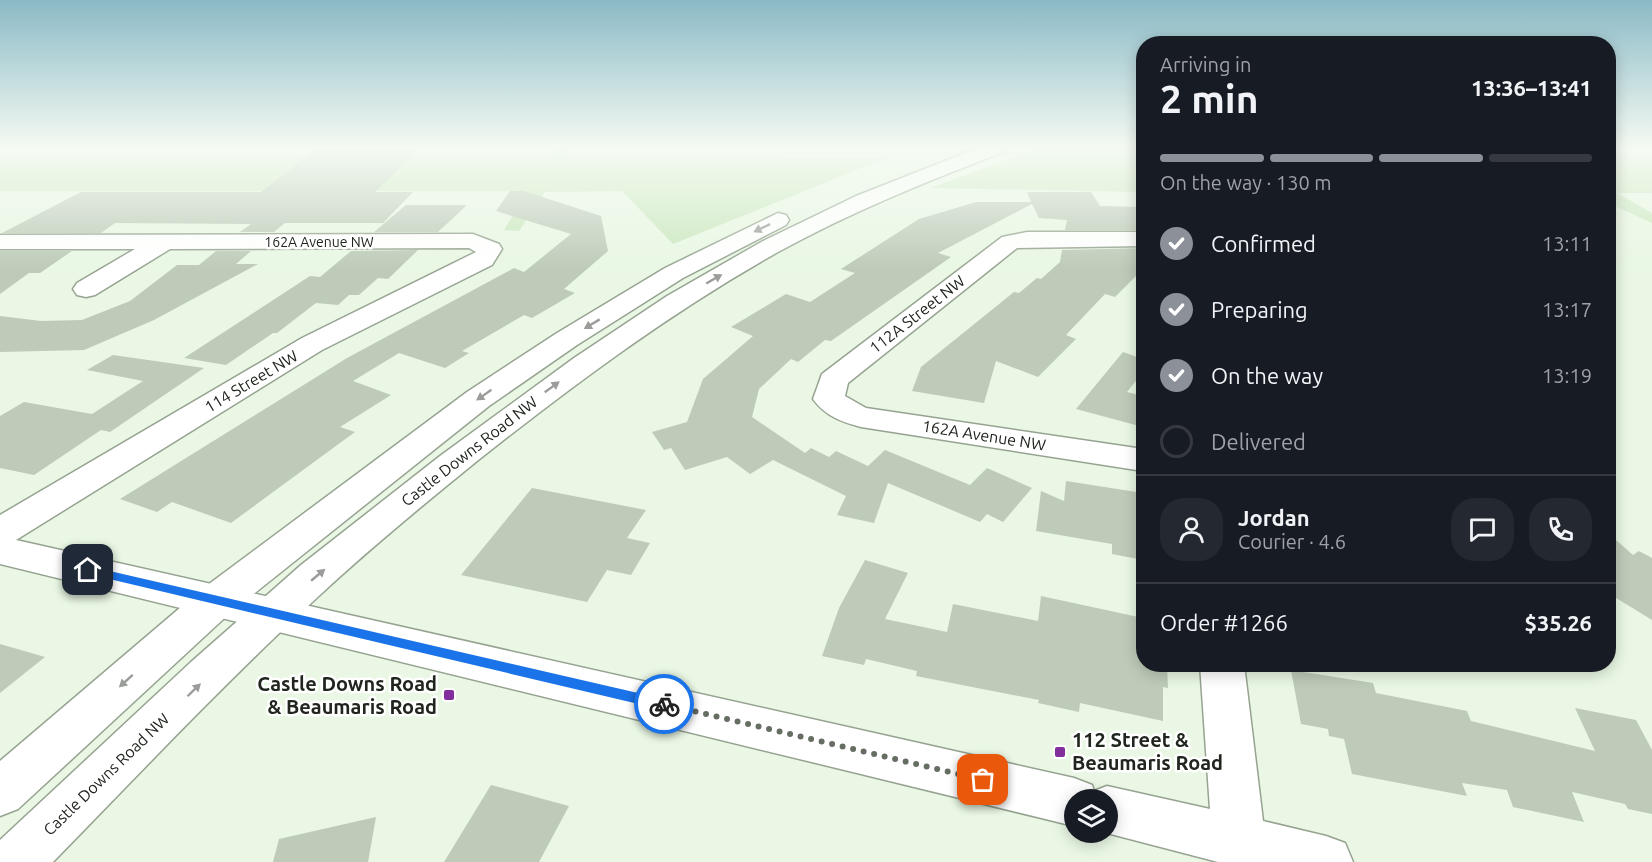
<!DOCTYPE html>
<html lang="en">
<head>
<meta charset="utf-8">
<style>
	:root { --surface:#171b24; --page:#242831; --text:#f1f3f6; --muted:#9ea1a6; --line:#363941; --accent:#8c9099 }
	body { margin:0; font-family:Ubuntu,sans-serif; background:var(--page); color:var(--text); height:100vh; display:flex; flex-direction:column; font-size:22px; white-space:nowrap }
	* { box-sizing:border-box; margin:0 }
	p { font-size:20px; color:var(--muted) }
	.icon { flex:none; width:33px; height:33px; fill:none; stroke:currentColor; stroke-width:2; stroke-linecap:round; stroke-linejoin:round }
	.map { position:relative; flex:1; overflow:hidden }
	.details { position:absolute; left:1136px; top:36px; width:480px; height:636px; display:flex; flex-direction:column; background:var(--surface); border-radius:24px; box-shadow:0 3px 15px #0003 }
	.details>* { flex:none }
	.buttons { position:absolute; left:1064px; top:789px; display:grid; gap:12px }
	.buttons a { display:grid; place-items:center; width:54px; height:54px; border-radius:50%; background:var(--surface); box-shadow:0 3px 15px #0003; font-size:30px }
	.pin { position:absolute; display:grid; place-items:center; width:51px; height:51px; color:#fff; margin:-26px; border-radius:12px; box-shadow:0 3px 9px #0006 }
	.courier { position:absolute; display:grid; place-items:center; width:60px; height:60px; margin:-30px; border:4px solid #1a73e8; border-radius:50%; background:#fff; color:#222; box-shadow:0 2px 8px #0007 }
	.head em { font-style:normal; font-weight:600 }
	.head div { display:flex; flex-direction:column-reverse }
	.head { display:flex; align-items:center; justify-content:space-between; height:102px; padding:0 24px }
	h1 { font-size:39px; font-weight:600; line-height:45px }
	.bar { display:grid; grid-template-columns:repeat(4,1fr); gap:9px 6px; align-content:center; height:72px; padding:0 24px }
	.bar i { height:8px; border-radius:4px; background:var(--line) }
	.bar .on { background:var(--accent) }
	.bar p { grid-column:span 4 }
	.line { display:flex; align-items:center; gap:15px; padding:0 24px; border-top:2px solid var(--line) }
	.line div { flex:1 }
	.round { display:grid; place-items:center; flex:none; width:63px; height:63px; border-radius:24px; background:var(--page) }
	ol { padding:0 24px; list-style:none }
	li { display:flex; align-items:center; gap:18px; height:66px }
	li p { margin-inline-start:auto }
	li .icon { padding:6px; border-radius:50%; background:var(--accent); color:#fff; stroke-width:4 }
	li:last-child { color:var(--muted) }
	li i { width:33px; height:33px; border:3px solid var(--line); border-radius:50% }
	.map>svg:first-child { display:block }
</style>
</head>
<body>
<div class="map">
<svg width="1652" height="862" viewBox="0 0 1652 862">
	<rect width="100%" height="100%" fill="#e9f7e4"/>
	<g fill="#cbe8bf">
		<polygon points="557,148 570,148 566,156 889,157 673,244 622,191 545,192 519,231 504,230 527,191 0,191 0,156 551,156"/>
		<polygon points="1038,148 1143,148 1143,192 930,188"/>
		<polygon points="1608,156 1652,156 1652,193 1617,193 1652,213 1652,223 1608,203"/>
	</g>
	<g fill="#becbb9">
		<polygon points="317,148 420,148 375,192 413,192 383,223 285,223 274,232 240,232 251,224 115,223 101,233 2,233 81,192 261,192"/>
		<polygon points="510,191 524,191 601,216 608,251 564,289 575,293 532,318 524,315 462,351 469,353 445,368 399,353 353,381 391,395 340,427 355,432 231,523 172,502 157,512 120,499 347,358 514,268 524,272 571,234 496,211"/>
		<polygon points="1027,192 1091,192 1100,206 1143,207 1143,230 1065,230 1067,220 1039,218 1032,204 938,253 951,257 831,341 825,340 798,362 791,359 759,389 752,417 805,453 811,448 829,457 836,451 868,466 885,450 970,485 987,468 1032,488 1003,522 987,514 980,522 888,483 874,523 837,515 846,496 773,460 750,474 727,457 685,470 671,448 664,450 652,432 687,422 703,379 753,336 731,327 786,294 810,302 855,273 841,269 919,219 976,202 1031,202"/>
		<polygon points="406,205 467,205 438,232 374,232"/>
		<polygon points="1143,248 1140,272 1115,297 1105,294 1066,335 1076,339 1038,377 996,361 984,403 912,391 921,367 1014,292 1019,293 1037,278 1041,279 1060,262 1062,250"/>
		<polygon points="418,250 388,279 378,278 359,295 349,295 338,305 316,303 277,333 273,333 226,365 184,358 310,276 320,277 351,251"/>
		<polygon points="0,251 72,251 40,273 29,273 0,294"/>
		<polygon points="216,251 251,251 236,264 258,264 154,320 84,350 0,352 0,316 41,321 82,320 130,301 177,265 199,265"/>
		<polygon points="1123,352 1143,359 1143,372 1127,392 1143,396 1143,427 1076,409"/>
		<polygon points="113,355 204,368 110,432 101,430 34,475 0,468 0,416 24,402 92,414 143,381 87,370"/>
		<polygon points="1066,481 1143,493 1143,560 1112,554 1112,544 1036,531 1041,491 1064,501"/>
		<polygon points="532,488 646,510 627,538 650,543 631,575 607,570 587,602 461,575"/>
		<polygon points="1608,533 1633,555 1639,551 1652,558 1652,620 1608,593"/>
		<polygon points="865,560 908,573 885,619 947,632 953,604 1038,621 1041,596 1143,618 1143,664 1167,664 1168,688 1163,687 1163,721 1080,703 1079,712 1038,703 1039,700 916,676 917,671 866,659 864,665 822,656 839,608"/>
		<polygon points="0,644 45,657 0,693"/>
		<polygon points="1291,670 1373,683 1376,693 1467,711 1471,721 1595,751 1575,708 1636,720 1652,750 1652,814 1628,809 1625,804 1572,792 1584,822 1513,807 1507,790 1462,783 1467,796 1352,774 1344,739 1329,736 1328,729 1301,724"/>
		<polygon points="491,785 569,806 539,862 444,862"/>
		<polygon points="376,817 368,862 273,862 279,839"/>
	</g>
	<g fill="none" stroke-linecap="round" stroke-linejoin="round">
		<g stroke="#96a391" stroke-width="3">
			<g id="minor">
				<path d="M1027,232H1143V246L1017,248L848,383L845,396L866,408L1143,449V471L861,427C842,422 825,416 813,399L822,374L1002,237Z"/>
				<polygon points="473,234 499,244 502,249 492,265 322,350 16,540 1074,778 1092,785 1094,791 1107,786 1210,809 1200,664 1244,664 1263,821 1326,836 1345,843 1353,862 1218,862 1103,832 1107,832 1107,800 1074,800 1074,826 0,564 0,515 302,338 476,252 469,248 170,249 95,295 86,297 77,295 73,289 77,283 135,249 0,249 0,235"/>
			</g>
		</g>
		<g stroke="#96a391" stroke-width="3">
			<g id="major">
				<path d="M978,148H1006L1004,152C927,181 851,212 778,252C671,312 573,385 477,461C419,508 362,555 308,606C220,688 137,776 53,862H0V840L191,662L301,565L440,456L574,358L667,296L763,241L856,196Z"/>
				<polygon points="778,213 786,215 789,220 786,225 683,278 577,345 489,406 231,612 18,809 0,816 0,761 201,590 467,392 557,333 665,268"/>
			</g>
		</g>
		<use href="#minor" fill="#fff" fill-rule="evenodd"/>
		<use href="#major" fill="#fff" fill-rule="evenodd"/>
	</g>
	<defs><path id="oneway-solid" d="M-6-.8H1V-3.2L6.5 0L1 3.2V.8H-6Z" transform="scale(1.5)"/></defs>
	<g fill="#9b9d9a">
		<use href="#oneway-solid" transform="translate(762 228) rotate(154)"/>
		<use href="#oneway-solid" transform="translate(714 279) rotate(-30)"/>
		<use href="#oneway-solid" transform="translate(592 324) rotate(149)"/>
		<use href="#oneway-solid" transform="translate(552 387) rotate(-36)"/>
		<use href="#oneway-solid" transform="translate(484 395) rotate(145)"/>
		<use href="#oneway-solid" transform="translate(318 575) rotate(-40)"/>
		<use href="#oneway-solid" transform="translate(126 681) rotate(138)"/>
		<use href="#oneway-solid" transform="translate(194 690) rotate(-44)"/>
	</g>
	<linearGradient id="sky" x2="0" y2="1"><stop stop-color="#8bbac6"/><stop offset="0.55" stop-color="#f5fbf3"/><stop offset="1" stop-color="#f5fbf3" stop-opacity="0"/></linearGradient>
	<rect width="1652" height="269" fill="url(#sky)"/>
	<polygon fill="#1a73e8" points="88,566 664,699 671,704 664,710 84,573 84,567"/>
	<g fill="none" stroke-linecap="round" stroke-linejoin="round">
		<polyline stroke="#666e63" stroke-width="6" stroke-dasharray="0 10.8" points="664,704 983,780"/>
	</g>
	<g fill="#822f9d" stroke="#fff" stroke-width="2">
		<rect x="443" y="689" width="12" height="12" rx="3"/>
		<rect x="1054" y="746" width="12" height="12" rx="3"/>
	</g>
	<g text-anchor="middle" stroke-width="5" stroke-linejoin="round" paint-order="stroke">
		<g font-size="14" fill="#20251e" stroke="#fff">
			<text x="319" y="247">162A Avenue NW</text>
		</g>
		<g font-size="16" fill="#20251e" stroke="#fff">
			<text transform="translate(917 314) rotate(-38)" y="6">112A Street NW</text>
			<text transform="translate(251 381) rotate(-31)" y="6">114 Street NW</text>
			<text transform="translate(984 435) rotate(9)" y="6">162A Avenue NW</text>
			<text transform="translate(469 451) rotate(-38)" y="6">Castle Downs Road NW</text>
			<text transform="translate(106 774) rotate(-44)" y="6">Castle Downs Road NW</text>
		</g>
		<g font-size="20" font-weight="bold" fill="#20251e" stroke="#fff" text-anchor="end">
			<text x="437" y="691">Castle Downs Road<tspan x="437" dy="23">&amp; Beaumaris Road</tspan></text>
			<text x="1072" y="747" text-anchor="start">112 Street &amp;<tspan x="1072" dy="23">Beaumaris Road</tspan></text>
		</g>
	</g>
</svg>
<div class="buttons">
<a><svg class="icon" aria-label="layers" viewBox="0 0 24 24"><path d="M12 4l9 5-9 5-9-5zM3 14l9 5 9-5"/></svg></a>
</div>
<div class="pin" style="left:983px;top:780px;background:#ea580c"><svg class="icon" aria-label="bag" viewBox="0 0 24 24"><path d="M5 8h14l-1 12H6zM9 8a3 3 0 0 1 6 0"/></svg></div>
<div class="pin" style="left:88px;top:570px;background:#1f2937"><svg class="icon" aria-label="home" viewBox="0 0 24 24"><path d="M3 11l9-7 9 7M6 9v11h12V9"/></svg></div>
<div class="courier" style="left:664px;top:704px"><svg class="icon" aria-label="bike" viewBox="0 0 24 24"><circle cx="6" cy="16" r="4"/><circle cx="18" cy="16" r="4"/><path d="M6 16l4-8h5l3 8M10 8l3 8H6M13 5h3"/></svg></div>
<section class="details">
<div class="head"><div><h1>2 min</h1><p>Arriving in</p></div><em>13:36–13:41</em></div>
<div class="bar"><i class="on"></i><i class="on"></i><i class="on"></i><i></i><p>On the way · 130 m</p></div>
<ol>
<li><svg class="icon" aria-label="check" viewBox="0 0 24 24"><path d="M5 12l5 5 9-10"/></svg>Confirmed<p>13:11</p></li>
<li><svg class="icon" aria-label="check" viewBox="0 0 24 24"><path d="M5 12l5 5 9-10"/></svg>Preparing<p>13:17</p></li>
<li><svg class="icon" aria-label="check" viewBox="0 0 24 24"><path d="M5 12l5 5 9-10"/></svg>On the way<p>13:19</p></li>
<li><i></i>Delivered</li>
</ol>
<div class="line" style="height:108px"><a class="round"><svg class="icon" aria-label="person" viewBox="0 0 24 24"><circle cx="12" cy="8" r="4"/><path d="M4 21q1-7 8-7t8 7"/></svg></a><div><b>Jordan</b><p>Courier · 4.6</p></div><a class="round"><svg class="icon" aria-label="chat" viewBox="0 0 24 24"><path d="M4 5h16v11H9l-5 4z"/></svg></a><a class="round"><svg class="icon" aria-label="phone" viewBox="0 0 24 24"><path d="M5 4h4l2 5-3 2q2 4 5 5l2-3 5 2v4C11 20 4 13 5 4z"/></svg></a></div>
<div class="line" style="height:78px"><div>Order #1266</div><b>$35.26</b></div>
</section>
</div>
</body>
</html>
